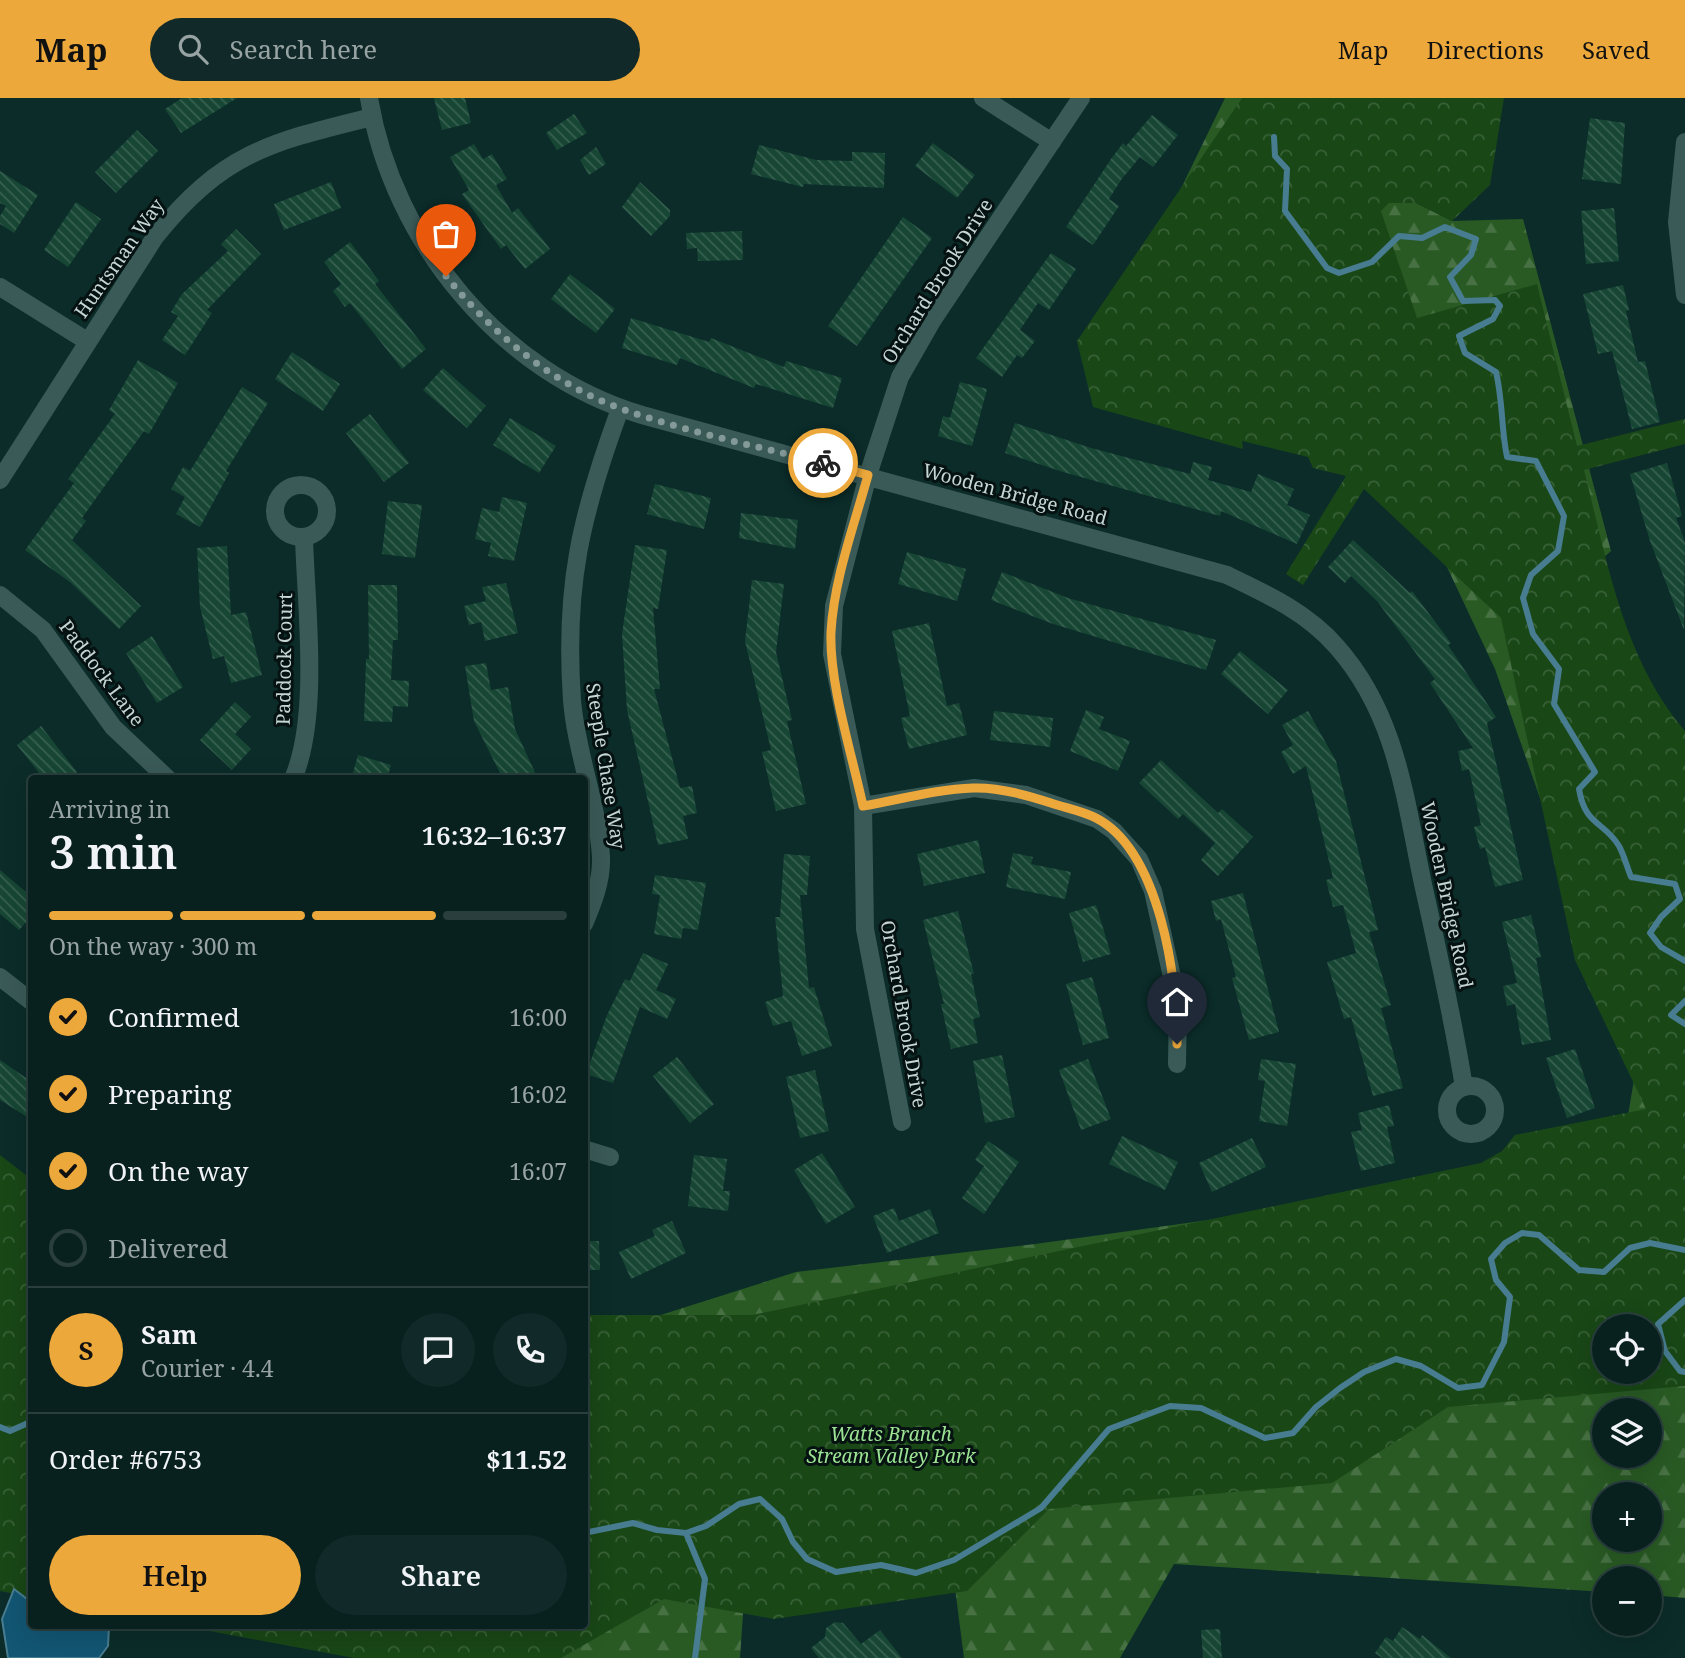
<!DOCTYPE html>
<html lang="en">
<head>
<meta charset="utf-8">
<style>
	:root { --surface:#08211f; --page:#112928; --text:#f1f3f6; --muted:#98a3a4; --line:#293e3d; --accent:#eda83b }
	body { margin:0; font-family:"Noto Serif",serif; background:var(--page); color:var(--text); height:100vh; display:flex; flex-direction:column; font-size:26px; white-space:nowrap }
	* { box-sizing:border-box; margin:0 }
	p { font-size:23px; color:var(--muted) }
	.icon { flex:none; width:38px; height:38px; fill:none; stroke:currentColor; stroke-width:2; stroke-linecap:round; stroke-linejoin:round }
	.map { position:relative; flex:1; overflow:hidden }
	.panel { position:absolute; left:28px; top:677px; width:560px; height:854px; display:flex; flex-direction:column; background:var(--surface); border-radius:7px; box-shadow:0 7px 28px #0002,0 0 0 2px var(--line) }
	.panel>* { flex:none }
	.fabs { position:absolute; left:1592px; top:1216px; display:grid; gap:14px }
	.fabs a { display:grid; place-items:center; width:70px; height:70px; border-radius:50%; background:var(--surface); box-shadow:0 7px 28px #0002,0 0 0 2px var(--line); font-size:35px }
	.pin { position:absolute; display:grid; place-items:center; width:60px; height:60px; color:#fff; margin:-72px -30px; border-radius:50% 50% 50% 0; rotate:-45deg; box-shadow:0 0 7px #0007 }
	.pin .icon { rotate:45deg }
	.courier { position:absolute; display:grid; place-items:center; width:70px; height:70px; margin:-35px; border:5px solid #eda83b; border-radius:50%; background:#fff; color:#222; box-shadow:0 2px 9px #0007 }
	.summary em { font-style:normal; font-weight:600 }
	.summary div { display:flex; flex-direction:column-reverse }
	.summary { display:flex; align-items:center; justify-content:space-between; height:119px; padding:0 21px }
	h1 { font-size:46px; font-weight:600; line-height:52px }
	.bar { display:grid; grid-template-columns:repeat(4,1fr); gap:10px 7px; align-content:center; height:84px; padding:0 21px }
	.bar i { height:9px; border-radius:5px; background:var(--line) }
	.bar .selected { background:var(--accent) }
	.bar p { grid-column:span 4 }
	.line { display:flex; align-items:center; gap:18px; padding:0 21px; border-top:2px solid var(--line) }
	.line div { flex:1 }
	.round { display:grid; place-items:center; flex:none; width:74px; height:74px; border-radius:37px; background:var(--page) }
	ol { padding:0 21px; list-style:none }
	li { display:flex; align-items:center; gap:21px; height:77px }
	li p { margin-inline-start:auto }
	li .icon { padding:7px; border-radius:50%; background:var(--accent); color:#111; stroke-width:4 }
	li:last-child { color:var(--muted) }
	li i { width:38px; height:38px; border:4px solid var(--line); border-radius:50% }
	.button { display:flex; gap:14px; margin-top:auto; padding:14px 21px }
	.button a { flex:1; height:80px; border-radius:42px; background:var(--accent); color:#111; font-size:28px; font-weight:600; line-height:80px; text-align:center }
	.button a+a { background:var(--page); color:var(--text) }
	header { display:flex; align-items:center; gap:42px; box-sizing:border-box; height:98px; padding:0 35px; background:var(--accent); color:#111 }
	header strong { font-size:33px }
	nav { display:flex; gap:38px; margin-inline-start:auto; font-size:24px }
	.search { width:490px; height:63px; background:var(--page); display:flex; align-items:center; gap:18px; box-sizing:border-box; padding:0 24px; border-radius:38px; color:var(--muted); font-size:26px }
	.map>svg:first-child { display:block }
</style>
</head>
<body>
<header>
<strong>Map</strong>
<div class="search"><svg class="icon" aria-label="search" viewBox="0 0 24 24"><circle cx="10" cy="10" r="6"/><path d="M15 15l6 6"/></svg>Search here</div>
<nav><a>Map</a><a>Directions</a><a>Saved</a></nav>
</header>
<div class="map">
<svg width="1685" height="1560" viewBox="0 0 1685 1560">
	<defs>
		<pattern id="forest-firs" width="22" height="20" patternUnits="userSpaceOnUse" patternTransform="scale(1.75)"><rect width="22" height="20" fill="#295a24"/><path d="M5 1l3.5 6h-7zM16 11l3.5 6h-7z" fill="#477143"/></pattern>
		<pattern id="park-crowns" width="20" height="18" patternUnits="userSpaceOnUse" patternTransform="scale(1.75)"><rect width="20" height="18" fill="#194716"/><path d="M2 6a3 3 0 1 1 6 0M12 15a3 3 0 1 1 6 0" fill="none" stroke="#396137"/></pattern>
		<pattern id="building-back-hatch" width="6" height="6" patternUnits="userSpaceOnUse" patternTransform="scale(1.75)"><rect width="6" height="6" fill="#174634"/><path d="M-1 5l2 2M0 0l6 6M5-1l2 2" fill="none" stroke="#376050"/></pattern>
	</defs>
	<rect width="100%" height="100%" fill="#0b2c29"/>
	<path fill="url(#forest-firs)" fill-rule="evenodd" d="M1225,0H1286L1389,105H1416L1452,123L1523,121L1611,453L1587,474L1685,741V1500L1650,1497V1480H1605V1494L1174,1466L1120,1560H964L950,1451L747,1457L740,1560H441L584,1528L607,1234L796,1174L1035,1146L1620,1065L1641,940L1587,835L1495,571L1439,452L1354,379L1115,226ZM1605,1228H1650V1274H1605ZM1605,1312H1650V1358H1605ZM1605,1396H1650V1442H1605Z"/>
	<g fill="url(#park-crowns)" fill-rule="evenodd">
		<path d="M1242,0H1504L1490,87L1452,123L1416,105H1389L1381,113L1417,220L1537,186L1577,348L1685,321V346L1584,372C1607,462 1623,561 1685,633V1288L1448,1309L1332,1385L1049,1411L967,1493L774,1521L664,1501L561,1560H354L183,1528H584L585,1217H752L1481,1065L1502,1053L1515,1037L1646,1011L1575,862L1501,520L1364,391L1303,487L1286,476L1346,378L1313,370L1308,359L1242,343L1243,351L1093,309L1077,243ZM1605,1228H1650V1274H1605Z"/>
		<polygon points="0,1057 31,1081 31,1499 0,1493"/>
	</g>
	<polygon fill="#125673" stroke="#487c90" stroke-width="2" points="14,1491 31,1504 32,1528 109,1528 108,1548 99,1560 8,1560 2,1521"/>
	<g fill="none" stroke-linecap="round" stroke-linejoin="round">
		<g stroke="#487c90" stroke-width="6">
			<path d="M1274,39L1275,58L1287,71L1285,113L1327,170L1339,175L1372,164L1399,138L1422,140L1445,129L1476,141L1471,157L1450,179L1463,203L1495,202L1500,208L1493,221L1459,238L1465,255L1496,274C1503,303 1501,330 1507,359L1536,363L1564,418L1558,453L1531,477L1523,500L1533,536L1559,571L1554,606L1595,674L1579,691C1585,728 1604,723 1619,748C1624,757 1627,769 1631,779L1675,786L1680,801L1661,819L1650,835L1661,849L1685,863"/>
			<polyline points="1685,903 1671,917 1685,926"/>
			<polyline points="1685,1202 1658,1226 1665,1253 1680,1273 1685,1274"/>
			<polyline points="0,1329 10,1333 28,1325 32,1311"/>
			<polyline points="584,1435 633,1425 657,1432 686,1435 706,1428 739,1406 760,1401 782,1421 793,1444 807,1461 836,1474 881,1467 916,1475 954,1462 1041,1410 1109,1331 1170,1308 1201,1310 1265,1340 1293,1335 1316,1309 1340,1290 1364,1274 1396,1261 1421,1268 1458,1290 1482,1287 1504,1244 1510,1199 1496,1182 1491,1161 1505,1145 1522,1135 1539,1137 1579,1172 1604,1174 1630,1150 1650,1145 1685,1152"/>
			<polyline points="686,1435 705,1481 695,1560"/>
		</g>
	</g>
	<g fill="url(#building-back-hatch)">
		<polygon points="182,0 237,0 181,35 165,11"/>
		<polygon points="434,0 465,0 471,25 442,32"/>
		<polygon points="574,16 587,35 557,52 546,35"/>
		<polygon points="1152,17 1178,37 1153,69 1140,59 1121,82 1109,101 1119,108 1093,147 1066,129 1111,61 1123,45 1126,48"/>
		<polygon points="1590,20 1625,25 1621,86 1582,81"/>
		<polygon points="137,32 158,53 116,95 95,74"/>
		<polygon points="933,45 975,77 957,100 915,68"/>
		<polygon points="474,46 483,61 492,56 507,81 496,87 512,115 518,110 550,151 525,171 506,147 501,151 462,96 469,92 450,59"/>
		<polygon points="759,47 816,62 852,63 852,54 885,55 884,90 804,86 803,89 751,76"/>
		<polygon points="596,49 606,66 589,77 580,62"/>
		<polygon points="0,73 38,97 14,135 0,126 0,118 6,108 0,105"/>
		<polygon points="331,84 341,110 284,132 274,106"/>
		<polygon points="640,84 670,112 670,118 651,138 622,109"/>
		<polygon points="76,104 101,121 68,169 44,152"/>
		<polygon points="1614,110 1619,163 1586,166 1581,113"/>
		<polygon points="903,119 932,140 857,248 828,228"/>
		<polygon points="236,131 261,156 207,212 212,215 185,257 162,242 178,218 171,214 182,196 228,153 221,146"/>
		<polygon points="742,133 743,162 698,163 697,150 687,151 686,135"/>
		<polygon points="350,144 379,183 375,186 426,251 402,271 350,205 345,209 333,193 341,186 324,164"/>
		<polygon points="1051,155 1076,171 1049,212 1038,205 1020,232 1035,243 1022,260 1017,257 1002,279 976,260"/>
		<polygon points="570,176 615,211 596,235 551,201"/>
		<polygon points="1623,187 1629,212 1626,213 1638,264 1645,263 1660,324 1632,331 1612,253 1598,256 1583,196"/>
		<polygon points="631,220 709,244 711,240 784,269 786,263 842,280 833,310 756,286 754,290 680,260 677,267 622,250"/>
		<polygon points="292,254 340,286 323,313 275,281"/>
		<polygon points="138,262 178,285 149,336 144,333 82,420 86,423 72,442 141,508 119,531 70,484 25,452 74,385 68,381 115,316 109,312"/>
		<polygon points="443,270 486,308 467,330 423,292"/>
		<polygon points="960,284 987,291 972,348 938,338 943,318 950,320"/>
		<polygon points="242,289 268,305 226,373 229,375 200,429 176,416 185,399 171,391 183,369 190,373"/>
		<polygon points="370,316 409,365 384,384 346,335"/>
		<polygon points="510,320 556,348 539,375 493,347"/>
		<polygon points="1015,325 1091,350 1190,376 1193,364 1212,369 1208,382 1251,394 1258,376 1294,391 1287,407 1310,417 1297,446 1221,413 1220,418 1063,374 1005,355"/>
		<polygon points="1667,365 1682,418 1676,420 1685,444 1684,532 1650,443 1630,376"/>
		<polygon points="655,386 711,400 704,431 647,416"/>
		<polygon points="502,399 527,405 514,463 488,458 491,445 475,441 482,410 499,414"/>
		<polygon points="388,403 422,407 415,460 382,456"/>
		<polygon points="741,415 798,422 795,451 739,440"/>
		<polygon points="1353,442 1410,495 1412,493 1451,545 1448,547 1496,619 1487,625 1523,782 1495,789 1485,749 1480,751 1474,729 1481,727 1469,671 1462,673 1458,653 1473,650 1430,585 1435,581 1377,503 1351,478 1345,485 1328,469"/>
		<polygon points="635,447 667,452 658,511 653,510 660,591 654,591 680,690 692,688 697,715 683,718 688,741 658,747 627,612 622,536"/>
		<polygon points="227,448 231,517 246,514 262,577 231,585 224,558 213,561 200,509 197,450"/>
		<polygon points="907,454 966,471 957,503 898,486"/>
		<polygon points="1002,474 1068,500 1216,542 1206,572 1053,526 991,502"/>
		<polygon points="752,482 784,486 776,554 792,622 787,623 806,706 776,713 762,654 771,652 745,543"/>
		<polygon points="506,485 518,535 485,543 481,524 469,527 464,508 486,503 482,489"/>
		<polygon points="368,487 397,487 398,542 393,542 391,582 409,583 408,609 393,608 392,624 364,623 366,561 369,561"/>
		<polygon points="929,525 947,608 959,605 967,637 909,651 901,620 910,618 892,533"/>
		<polygon points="152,538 183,589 157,605 126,555"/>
		<polygon points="1240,553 1288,592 1268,616 1221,576"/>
		<polygon points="486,565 491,592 508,589 515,631 538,681 503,681 474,623 465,568"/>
		<polygon points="235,604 251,619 235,636 251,651 232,672 200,642"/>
		<polygon points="1086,612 1104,619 1099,631 1130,643 1118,673 1070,653"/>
		<polygon points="994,613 1053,620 1050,649 990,642"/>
		<polygon points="1308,613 1336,663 1378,832 1369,834 1391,907 1381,910 1403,990 1373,998 1351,919 1344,921 1327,864 1356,855 1343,807 1333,809 1326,782 1333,780 1306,668 1293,676 1281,654 1293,647 1282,627"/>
		<polygon points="41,628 77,674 68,681 44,681 17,647"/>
		<polygon points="358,657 391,667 387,681 352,678"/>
		<polygon points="1161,662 1218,715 1222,711 1253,739 1218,778 1201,762 1215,745 1183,716 1178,721 1139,685"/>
		<polygon points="978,742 985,775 924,788 917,756"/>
		<polygon points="1013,755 1033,759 1031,766 1071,774 1065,801 1006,789"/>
		<polygon points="784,756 810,758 807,797 800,797 809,890 814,889 832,948 802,958 791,923 773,928 765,904 783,898 775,819 780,819"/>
		<polygon points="0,772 32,799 32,818 19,832 0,816"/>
		<polygon points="655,777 706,785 698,832 683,830 681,841 654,836 660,797 652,796"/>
		<polygon points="1243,795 1279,934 1249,942 1232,880 1236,879 1221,821 1216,823 1211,803"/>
		<polygon points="1096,807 1111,856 1083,864 1069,815"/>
		<polygon points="958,813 974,876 971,876 980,919 973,921 978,945 951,951 941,906 944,906 923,822"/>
		<polygon points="1531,817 1541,859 1536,860 1551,942 1522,947 1515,906 1507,908 1503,888 1517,885 1502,824"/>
		<polygon points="643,855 668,866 656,892 676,901 667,921 640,909 613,985 586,976 607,917 625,881 630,883"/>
		<polygon points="1092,879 1109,940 1083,947 1066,886"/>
		<polygon points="1575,951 1595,1010 1567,1020 1546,960"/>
		<polygon points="1002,957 1015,1019 985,1025 973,963"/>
		<polygon points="677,959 714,1006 690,1025 653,978"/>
		<polygon points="1088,961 1111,1021 1081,1032 1059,972"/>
		<polygon points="1261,961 1296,966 1287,1028 1259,1023 1265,983 1258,982"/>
		<polygon points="0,962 32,984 32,1022 0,1002"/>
		<polygon points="815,972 829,1033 800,1040 786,979"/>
		<polygon points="1389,1007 1394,1028 1387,1029 1395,1065 1361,1073 1351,1034 1362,1032 1358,1015"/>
		<polygon points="1122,1038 1178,1064 1165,1092 1109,1066"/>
		<polygon points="1252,1040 1266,1069 1212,1094 1199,1065"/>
		<polygon points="988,1043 1019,1064 984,1116 962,1100 984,1068 975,1062"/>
		<polygon points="822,1055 855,1109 826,1126 794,1072"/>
		<polygon points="694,1057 727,1061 723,1093 730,1093 728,1113 688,1108"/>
		<polygon points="894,1110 899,1123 930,1111 939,1135 887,1155 873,1118"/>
		<polygon points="672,1123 686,1155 631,1181 619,1154 655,1138 652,1132"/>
		<polygon points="584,1143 599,1143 600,1172 584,1172"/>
		<polygon points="835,1524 843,1525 861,1546 880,1532 902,1560 819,1560 811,1550 825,1539 826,1530"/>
		<polygon points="1402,1529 1420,1541 1422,1537 1451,1560 1382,1560 1375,1555 1386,1539 1393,1543"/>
		<polygon points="1220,1531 1222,1560 1203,1560 1201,1532"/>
	</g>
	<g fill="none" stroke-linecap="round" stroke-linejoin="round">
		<g stroke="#3a5a57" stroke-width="18">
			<path d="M369,0C393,144 501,275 642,317L1227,477C1267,496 1308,515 1337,549C1397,617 1405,701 1423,786C1438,853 1453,921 1464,989"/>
			<polyline points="983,0 1052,44"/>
			<polyline points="1685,44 1677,124 1685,197"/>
			<polyline points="0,189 87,243"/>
			<path d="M0,382L155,139C223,54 271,44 372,19"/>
			<circle cx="301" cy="413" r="26"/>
			<polyline points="0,497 43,532 113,629 168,681"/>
			<path d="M293,681C320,617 306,509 304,440"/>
			<polyline points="863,708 974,690 1026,697 1097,721 1114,733 1139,761 1153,793 1178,906 1177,966"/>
			<path d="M584,826C593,805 602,782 601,759C598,707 576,654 572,602C564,488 581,417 620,311"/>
			<polyline points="0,879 32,904"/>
			<circle cx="1471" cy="1012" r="24"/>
			<polyline points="902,1024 865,831 863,708 832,556 834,508 868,377 900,279 932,223 1081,0"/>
			<polyline points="584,1051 610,1059"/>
		</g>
	</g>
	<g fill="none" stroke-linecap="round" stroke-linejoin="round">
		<path stroke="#849a98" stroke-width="7" stroke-dasharray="0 12.6" d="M446,178C492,235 552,286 622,311C687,334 756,348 823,365"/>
		<path stroke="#eda83b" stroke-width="9" d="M823,365L868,377C854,428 834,481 831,534C829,585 852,656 863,708C898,702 937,691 973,690C998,689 1027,697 1051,705C1066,710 1083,713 1096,720C1160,753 1178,882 1177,946"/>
	</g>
	<g text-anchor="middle" stroke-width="6" stroke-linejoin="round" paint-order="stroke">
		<g font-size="19" fill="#c5d6d4" stroke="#051211">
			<text transform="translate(119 160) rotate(-55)" y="7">Huntsman Way</text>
			<text transform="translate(937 183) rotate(-58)" y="7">Orchard Brook Drive</text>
			<text transform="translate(1015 396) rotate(15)" y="7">Wooden Bridge Road</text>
			<text transform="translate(284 561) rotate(-89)" y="7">Paddock Court</text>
			<text transform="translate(102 575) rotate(53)" y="7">Paddock Lane</text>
			<text transform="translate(606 668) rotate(81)" y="7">Steeple Chase Way</text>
			<text transform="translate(1447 797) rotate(78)" y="7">Wooden Bridge Road</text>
			<text transform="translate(904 916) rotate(80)" y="7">Orchard Brook Drive</text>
		</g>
		<g font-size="19" font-style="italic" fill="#9ce494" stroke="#051211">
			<text x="891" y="1343">Watts Branch<tspan x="891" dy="22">Stream Valley Park</tspan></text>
		</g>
	</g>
</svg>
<div class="fabs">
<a><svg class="icon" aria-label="locate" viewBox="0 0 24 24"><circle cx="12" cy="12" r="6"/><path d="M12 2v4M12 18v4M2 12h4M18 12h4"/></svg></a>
<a><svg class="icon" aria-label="layers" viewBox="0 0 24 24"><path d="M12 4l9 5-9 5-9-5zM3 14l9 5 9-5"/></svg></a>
<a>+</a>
<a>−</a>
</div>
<div class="pin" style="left:446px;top:178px;background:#ea580c"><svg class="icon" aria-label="bag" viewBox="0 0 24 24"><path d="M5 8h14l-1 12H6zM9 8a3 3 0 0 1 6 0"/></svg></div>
<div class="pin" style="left:1177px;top:946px;background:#1f2937"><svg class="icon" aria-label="home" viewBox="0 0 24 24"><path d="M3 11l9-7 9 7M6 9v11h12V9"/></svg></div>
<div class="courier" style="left:823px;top:365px"><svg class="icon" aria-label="bike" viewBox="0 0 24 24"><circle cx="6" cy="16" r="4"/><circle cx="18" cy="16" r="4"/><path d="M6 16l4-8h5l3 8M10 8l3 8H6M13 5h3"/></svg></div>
<section class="panel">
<div class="summary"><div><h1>3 min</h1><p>Arriving in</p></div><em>16:32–16:37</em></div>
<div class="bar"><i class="selected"></i><i class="selected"></i><i class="selected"></i><i></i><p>On the way · 300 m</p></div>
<ol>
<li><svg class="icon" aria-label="check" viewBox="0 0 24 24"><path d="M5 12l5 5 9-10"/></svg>Confirmed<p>16:00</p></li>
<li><svg class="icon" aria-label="check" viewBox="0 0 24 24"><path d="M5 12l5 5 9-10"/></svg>Preparing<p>16:02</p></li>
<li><svg class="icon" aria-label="check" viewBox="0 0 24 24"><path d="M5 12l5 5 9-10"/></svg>On the way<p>16:07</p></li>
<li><i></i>Delivered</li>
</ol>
<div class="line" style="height:126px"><b class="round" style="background:var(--accent);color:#111">S</b><div><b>Sam</b><p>Courier · 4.4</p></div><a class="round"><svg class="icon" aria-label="chat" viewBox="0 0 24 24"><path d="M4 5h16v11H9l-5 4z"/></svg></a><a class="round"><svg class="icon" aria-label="phone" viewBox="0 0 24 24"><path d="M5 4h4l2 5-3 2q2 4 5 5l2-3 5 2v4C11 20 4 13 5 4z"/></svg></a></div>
<div class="line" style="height:91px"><div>Order #6753</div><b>$11.52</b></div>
<div class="button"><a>Help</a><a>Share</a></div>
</section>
</div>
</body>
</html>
